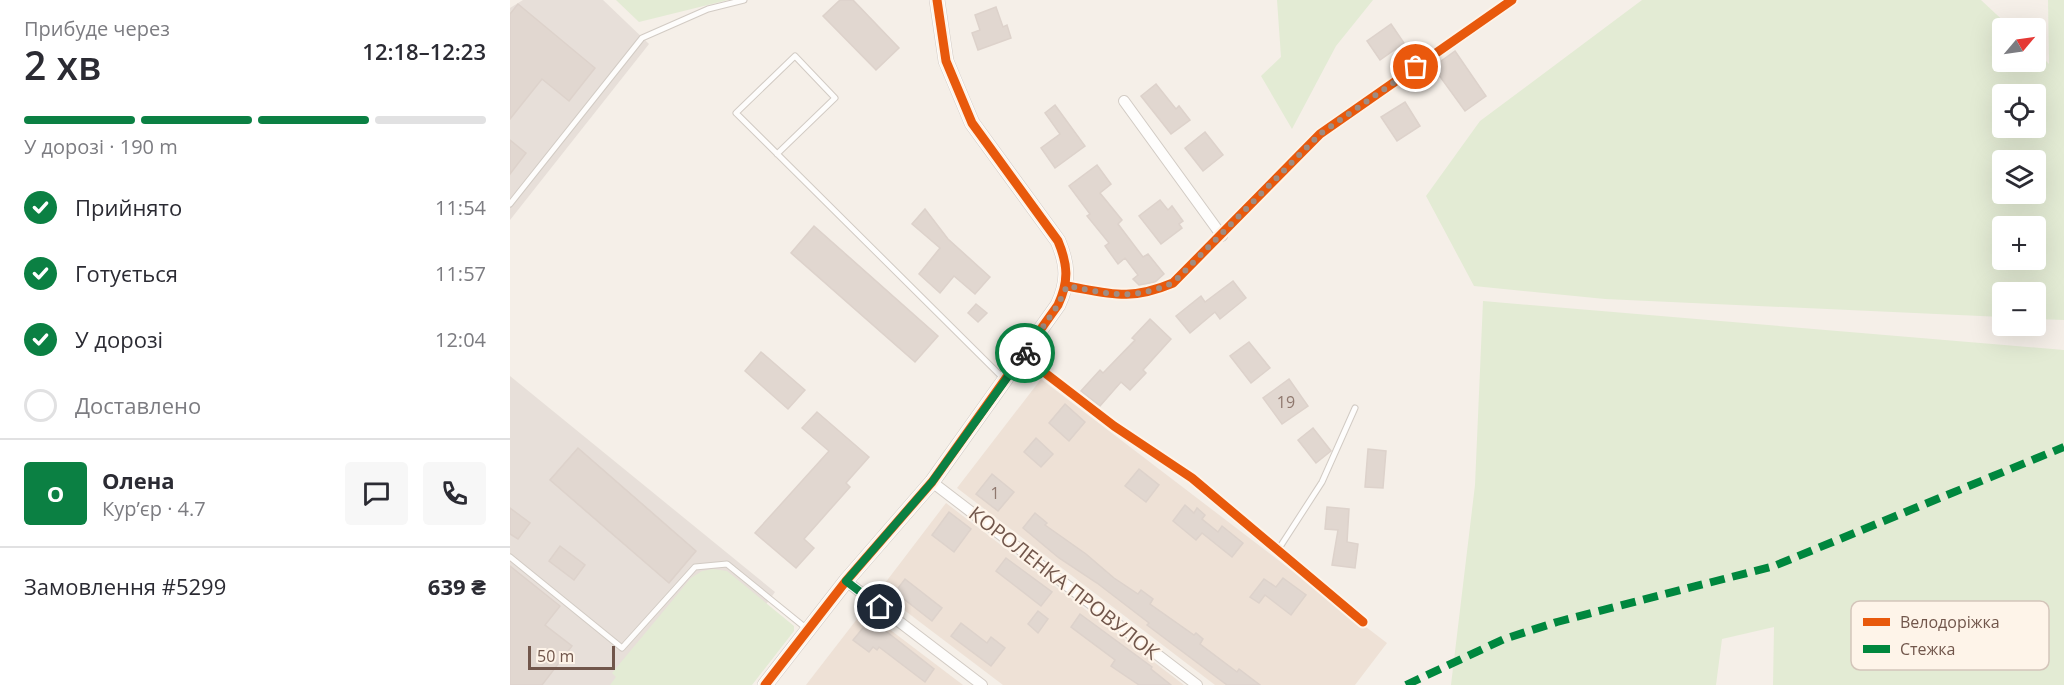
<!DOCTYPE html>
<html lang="uk">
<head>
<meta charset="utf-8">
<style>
	:root { --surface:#fff; --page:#f7f7f7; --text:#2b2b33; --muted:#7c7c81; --line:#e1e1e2; --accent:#0b8043 }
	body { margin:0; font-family:"Open Sans",sans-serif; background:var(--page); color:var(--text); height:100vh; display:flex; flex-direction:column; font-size:22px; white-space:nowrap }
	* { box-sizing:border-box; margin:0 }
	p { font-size:20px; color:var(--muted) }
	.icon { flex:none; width:33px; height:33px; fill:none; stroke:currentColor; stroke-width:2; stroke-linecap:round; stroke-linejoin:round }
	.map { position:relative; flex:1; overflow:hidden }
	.sheet { display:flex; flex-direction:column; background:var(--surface); width:510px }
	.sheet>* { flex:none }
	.needle { width:39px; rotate:61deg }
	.fabs { position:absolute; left:1482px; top:18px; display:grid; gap:12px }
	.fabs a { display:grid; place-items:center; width:54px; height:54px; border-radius:6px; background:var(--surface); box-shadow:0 6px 24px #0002; font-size:30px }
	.scale { position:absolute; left:18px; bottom:15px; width:87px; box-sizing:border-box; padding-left:6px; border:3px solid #71564b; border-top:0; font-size:16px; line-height:21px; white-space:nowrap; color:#71564b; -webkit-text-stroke:4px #fef4e9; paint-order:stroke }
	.pin { position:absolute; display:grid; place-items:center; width:51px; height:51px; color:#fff; margin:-26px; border:3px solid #fff; border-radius:50%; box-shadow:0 2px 6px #0007 }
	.courier { position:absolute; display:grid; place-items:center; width:60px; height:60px; margin:-30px; border:4px solid #0b8043; border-radius:50%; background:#fff; color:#222; box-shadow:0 2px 8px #0007 }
	.summary em { font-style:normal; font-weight:600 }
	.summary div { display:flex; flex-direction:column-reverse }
	.summary { display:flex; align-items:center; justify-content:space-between; height:102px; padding:0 24px }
	h1 { font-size:39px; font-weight:600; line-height:45px }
	.bar { display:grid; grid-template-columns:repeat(4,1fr); gap:9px 6px; align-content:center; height:72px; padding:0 24px }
	.bar i { height:8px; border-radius:4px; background:var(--line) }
	.bar .current { background:var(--accent) }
	.bar p { grid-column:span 4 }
	.line { display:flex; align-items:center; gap:15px; padding:0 24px; border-top:2px solid var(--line) }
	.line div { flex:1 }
	.round { display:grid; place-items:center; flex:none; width:63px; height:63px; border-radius:6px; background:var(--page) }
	ol { padding:0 24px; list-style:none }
	li { display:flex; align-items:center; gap:18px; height:66px }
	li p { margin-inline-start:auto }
	li .icon { padding:6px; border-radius:50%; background:var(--accent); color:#fff; stroke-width:4 }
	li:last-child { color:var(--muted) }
	li i { width:33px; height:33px; border:3px solid var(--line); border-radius:50% }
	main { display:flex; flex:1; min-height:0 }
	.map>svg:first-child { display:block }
</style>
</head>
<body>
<main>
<section class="sheet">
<div class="summary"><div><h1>2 хв</h1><p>Прибуде через</p></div><em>12:18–12:23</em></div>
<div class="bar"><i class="current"></i><i class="current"></i><i class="current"></i><i></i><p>У дорозі · 190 m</p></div>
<ol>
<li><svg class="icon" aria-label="check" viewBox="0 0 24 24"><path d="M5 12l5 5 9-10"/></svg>Прийнято<p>11:54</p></li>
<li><svg class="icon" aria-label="check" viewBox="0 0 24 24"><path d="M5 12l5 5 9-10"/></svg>Готується<p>11:57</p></li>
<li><svg class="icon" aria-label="check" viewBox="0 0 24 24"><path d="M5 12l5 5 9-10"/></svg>У дорозі<p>12:04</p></li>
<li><i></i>Доставлено</li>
</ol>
<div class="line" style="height:108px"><b class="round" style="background:var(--accent);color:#fff">О</b><div><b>Олена</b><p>Кур’єр · 4.7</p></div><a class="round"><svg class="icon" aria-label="chat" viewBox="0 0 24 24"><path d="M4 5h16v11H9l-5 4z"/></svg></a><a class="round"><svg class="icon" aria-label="phone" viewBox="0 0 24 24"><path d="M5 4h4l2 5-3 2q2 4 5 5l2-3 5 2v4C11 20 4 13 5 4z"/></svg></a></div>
<div class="line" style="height:78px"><div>Замовлення #5299</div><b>639 ₴</b></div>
</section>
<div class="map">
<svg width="1554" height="685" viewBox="0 0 1554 685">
	<rect width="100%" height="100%" fill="#f5efe8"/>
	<g fill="#eee1d6">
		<polygon points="531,379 877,643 845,685 705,685 447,488"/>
		<polygon points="436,503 674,685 493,685 369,591"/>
		<polygon points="354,610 453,685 296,685"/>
	</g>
	<g fill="#e7dfd9">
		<polygon points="13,0 93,0 139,44 0,220 0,8"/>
		<polygon points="0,376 265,592 198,685 0,685"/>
	</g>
	<g fill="#e3ebd4" fill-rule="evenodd">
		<polygon points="106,0 218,0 129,22"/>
		<polygon points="767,0 863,0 826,46 782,129 751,76 771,57"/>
		<path d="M1132,0H1471L1501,28H1492V62H1526V51L1539,64L1538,0H1554V320L1526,319V292H1492V317L1095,299L964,286L916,196L970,121ZM1492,94H1526V128H1492ZM1526,160V194H1492V160ZM1492,226H1526V260H1492Z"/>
		<polygon points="973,301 1554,350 1554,685 1263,685 1264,627 1212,639 1206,685 941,685 965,485"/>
		<polygon points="203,569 217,571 284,626 284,631 242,685 100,685 106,677 102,673 181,578 192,571"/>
	</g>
	<g fill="#e1d7d0" stroke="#ddd2cb" stroke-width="1.5">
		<polygon points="330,0 343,0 389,48 366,70 313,16"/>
		<polygon points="8,4 85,68 59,101 32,79 0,119 0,14"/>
		<polygon points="486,7 493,27 497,25 501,38 468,50 462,33 470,30 465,15"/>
		<polygon points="881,24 894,43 870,60 857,41"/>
		<polygon points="945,51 976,96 955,111 923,67"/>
		<polygon points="646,84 666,109 669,106 680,120 661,134 631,96"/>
		<polygon points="895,102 910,126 887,141 871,117"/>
		<polygon points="545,105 575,146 545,168 531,148 550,134 535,113"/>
		<polygon points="695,132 713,155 693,171 675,148"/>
		<polygon points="0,140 16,153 0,174"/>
		<polygon points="587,165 601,184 590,193 612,220 608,224 633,257 638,254 654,274 645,282 629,285 623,279 628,275 615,258 608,264 595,246 599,243 577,216 580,214 559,186"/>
		<polygon points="650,200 658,210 662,206 673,221 669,224 672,228 651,244 629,216"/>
		<polygon points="415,209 438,239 480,277 465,294 444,276 430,293 409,274 430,248 402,224"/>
		<polygon points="304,226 428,336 405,362 281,253"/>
		<polygon points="723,281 736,298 710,319 705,312 680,333 666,316 691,296 695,302"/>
		<polygon points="466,304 477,313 468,322 458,313"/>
		<polygon points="640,319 661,339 633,370 636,373 620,390 611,382 590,406 571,391 590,370 593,373 625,340 622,338"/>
		<polygon points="739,342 760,368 741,383 720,356"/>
		<polygon points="251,352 295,390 278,409 235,371"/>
		<polygon points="779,379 798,406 772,424 753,398"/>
		<polygon points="555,404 575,422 559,441 539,423"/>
		<polygon points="307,412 359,457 336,483 340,487 294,539 304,548 286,568 245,533 319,451 292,428"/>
		<polygon points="803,428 821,451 806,463 788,440"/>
		<polygon points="526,438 543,454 531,467 514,452"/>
		<polygon points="68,448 186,551 159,583 40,480"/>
		<polygon points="858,449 876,451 873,488 855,487"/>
		<polygon points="629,469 649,485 636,502 615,486"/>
		<polygon points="482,474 504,492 488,511 466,494"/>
		<polygon points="675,505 684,513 687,508 695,515 692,519 708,532 712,526 733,543 722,557 692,533 686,540 663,521"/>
		<polygon points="817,507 839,509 837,542 848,544 845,568 822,565 828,530 815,529"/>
		<polygon points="0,508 20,523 8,539 0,534"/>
		<polygon points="439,512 461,529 444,552 422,535"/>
		<polygon points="525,513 537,523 535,525 576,554 604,578 628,594 631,590 643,599 640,604 684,635 686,633 693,639 690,644 727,672 729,669 750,685 717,685 637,625 639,623 587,583 549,558 513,528"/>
		<polygon points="50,546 75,565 64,580 39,561"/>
		<polygon points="496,558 542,592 531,606 486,571"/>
		<polygon points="0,566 50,606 35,625 62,646 32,685 0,685"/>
		<polygon points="773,578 796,595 781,615 755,595 749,603 740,597 754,579 766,587"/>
		<polygon points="395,579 432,608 422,621 385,592"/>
		<polygon points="528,611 538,619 528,633 518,624"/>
		<polygon points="570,614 642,667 641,669 661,685 629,685 601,666 605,660 561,627"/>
		<polygon points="363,621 424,669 415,682 369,647 367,650 363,647 359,652 343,640 353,628 356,630"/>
		<polygon points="451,623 477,643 481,637 495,648 481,666 441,636"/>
	</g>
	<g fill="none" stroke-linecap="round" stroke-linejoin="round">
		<g stroke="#d2cbc4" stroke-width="7">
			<g id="lane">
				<polyline points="267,154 325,98 285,56 226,113 494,379"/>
				<polyline points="0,204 132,38 198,9 234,0"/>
				<polyline points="768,550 812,482 845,408"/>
				<polyline points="0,557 112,648 185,567 217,564 297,629"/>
			</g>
		</g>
		<g stroke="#d2cbc4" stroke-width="12">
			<g id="street">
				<polyline points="614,101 712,236"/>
				<path d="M557,286C602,294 620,301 663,283L810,134L1002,0"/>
				<polyline points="513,356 604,426 682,478 853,622"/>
				<polyline points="422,482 687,685"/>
				<polyline points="336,581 472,685"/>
			</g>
		</g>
		<g stroke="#d4ccc5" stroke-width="16">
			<path id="secondary" d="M255,685L336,581L422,482L548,305C559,281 558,265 548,241L462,123L436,61L427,0"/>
		</g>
		<use href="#lane" stroke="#fefdfc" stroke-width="5"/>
		<use href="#street" stroke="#fefdfc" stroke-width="10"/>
		<use href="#secondary" stroke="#fefdfc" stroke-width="15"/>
		<polyline stroke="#00873e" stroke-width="8" stroke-dasharray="15 8" stroke-linecap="butt" points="896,685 994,639 1047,622 1264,566 1554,447"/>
		<g stroke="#fef4e9" stroke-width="13">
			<g id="cycleway">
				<path d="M557,286C602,294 620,301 663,283L810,134L1002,0"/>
				<polyline points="513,356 604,426 682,478 853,622"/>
				<path d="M255,685L336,581L422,482L548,305C559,281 558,265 548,241L462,123L436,61L427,0"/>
			</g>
		</g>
		<use href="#cycleway" stroke="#e8590c" stroke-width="9"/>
	</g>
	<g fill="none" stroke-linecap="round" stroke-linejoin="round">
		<path stroke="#9f8c82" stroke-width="6" stroke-dasharray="0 10.8" d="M515,353L548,305L557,286C602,294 619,301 663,283L810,134L906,67"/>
		<polyline stroke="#0b8043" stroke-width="8" points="370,607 336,581 422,482 515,353"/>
	</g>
	<g text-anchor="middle" stroke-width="4.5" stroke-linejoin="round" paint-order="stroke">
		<g font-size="16" fill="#8f786e">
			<text x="776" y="408">19</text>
			<text x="485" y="499">1</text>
		</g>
		<g font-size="20" fill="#71564b" stroke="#fef4e9">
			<text transform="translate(554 583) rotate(38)" y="7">КОРОЛЕНКА ПРОВУЛОК</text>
		</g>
	</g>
	<rect x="1341" y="601" width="198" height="69" rx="9" fill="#fef4e9" stroke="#d4c5ba" stroke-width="1.5"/>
	<rect x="1353" y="618" width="27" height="8" fill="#e8590c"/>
	<rect x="1353" y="645" width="27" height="8" fill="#00873e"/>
	<g font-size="16" fill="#71564b">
		<text x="1390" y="628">Велодоріжка</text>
		<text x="1390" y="655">Стежка</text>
	</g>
</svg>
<div class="fabs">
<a><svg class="needle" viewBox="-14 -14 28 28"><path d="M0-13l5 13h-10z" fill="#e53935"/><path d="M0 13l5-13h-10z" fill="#7c7c81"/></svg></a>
<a><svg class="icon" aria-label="locate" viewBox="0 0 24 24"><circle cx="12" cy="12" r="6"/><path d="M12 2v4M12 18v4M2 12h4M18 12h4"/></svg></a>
<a><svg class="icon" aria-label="layers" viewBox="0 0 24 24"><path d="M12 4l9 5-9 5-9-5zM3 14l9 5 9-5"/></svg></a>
<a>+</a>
<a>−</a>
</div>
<div class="scale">50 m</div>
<div class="pin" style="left:906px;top:67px;background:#ea580c"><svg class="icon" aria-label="bag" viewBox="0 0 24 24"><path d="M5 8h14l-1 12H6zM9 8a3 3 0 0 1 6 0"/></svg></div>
<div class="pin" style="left:370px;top:607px;background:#1f2937"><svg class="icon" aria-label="home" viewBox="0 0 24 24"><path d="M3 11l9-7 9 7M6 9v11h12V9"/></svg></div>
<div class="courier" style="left:515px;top:353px"><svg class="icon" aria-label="bike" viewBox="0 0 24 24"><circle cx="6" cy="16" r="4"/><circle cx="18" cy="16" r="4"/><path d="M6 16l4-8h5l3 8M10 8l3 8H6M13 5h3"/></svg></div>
</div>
</main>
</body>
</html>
